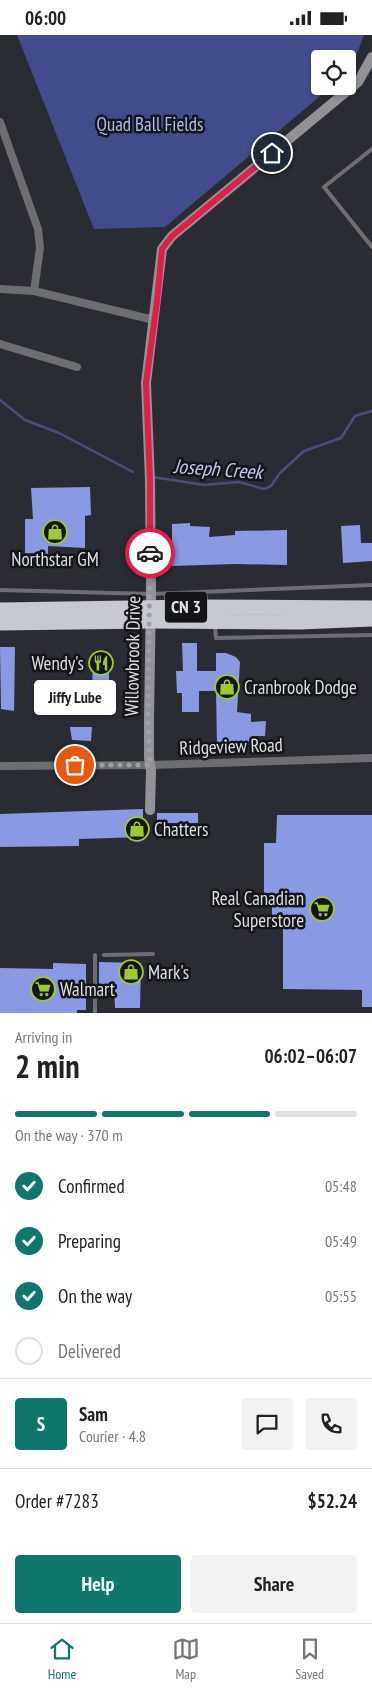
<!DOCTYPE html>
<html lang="en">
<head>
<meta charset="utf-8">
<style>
	:root { --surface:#fff; --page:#f2f2f2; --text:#222; --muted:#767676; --line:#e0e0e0; --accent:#0f766e }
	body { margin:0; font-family:"PT Sans Narrow",sans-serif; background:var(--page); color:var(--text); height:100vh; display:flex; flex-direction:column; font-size:19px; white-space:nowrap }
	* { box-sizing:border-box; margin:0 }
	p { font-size:16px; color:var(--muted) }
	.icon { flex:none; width:28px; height:28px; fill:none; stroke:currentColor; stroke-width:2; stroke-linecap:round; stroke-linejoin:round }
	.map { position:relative; height:978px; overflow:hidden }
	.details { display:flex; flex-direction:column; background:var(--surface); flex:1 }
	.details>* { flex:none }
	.controls { position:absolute; left:311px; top:15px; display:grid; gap:10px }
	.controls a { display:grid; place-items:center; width:45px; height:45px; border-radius:5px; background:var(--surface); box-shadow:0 1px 4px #0004; font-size:25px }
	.pin { position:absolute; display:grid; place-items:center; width:42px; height:42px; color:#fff; margin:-21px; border:2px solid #fff; border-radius:50%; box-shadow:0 1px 5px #0007 }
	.courier { position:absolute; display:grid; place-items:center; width:50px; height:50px; margin:-25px; border:4px solid #e11d48; border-radius:50%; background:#fff; color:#222; box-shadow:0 1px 6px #0007 }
	.bubble { position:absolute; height:35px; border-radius:5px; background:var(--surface); box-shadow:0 1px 4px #0004; font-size:16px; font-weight:700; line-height:35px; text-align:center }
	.head em { font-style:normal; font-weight:700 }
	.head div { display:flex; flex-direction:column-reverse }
	.head { display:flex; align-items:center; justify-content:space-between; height:85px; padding:0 15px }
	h1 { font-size:32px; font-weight:700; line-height:38px }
	.bar { display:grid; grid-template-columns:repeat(4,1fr); gap:8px 5px; align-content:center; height:60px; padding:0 15px }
	.bar i { height:6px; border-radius:4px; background:var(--line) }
	.bar .selected { background:var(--accent) }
	.bar p { grid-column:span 4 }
	.line { display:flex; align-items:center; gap:12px; padding:0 15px; border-top:1px solid var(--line) }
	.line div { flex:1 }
	.round { display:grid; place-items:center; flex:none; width:52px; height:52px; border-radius:5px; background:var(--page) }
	ol { padding:0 15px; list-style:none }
	li { display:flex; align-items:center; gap:15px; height:55px }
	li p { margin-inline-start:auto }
	li .icon { padding:5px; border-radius:50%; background:var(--accent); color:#fff; stroke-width:4 }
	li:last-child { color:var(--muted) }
	li i { width:28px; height:28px; border:2px solid var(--line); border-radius:50% }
	.action { display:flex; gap:10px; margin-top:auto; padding:10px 15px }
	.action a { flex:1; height:58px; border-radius:5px; background:var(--accent); color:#fff; font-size:20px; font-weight:700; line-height:58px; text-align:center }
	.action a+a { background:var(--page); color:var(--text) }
	.status { display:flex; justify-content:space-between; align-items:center; height:35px; padding:0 25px; background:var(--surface); direction:ltr }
	.status svg { height:14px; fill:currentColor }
	.tab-bar { display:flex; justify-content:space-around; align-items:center; height:70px; border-top:1px solid var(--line); background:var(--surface); font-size:14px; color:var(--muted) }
	.tab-bar a { display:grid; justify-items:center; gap:2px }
	.tab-bar .selected { color:var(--accent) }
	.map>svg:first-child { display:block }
</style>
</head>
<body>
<div class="status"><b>06:00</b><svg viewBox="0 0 49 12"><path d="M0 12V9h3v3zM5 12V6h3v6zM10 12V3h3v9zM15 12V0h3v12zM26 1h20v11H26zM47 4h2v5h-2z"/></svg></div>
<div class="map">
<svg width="372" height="978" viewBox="0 0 372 978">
	<rect width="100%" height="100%" fill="#2a2c33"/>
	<polygon fill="#424c8d" points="17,0 364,0 354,26 348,35 348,24 320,24 320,51 332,51 165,192 94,194"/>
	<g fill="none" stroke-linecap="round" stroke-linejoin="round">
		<g stroke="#4d4c79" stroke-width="2.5">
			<polyline points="0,365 25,385 59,398 133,437"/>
			<polyline points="153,442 204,450 239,447 264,454 271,451 280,438 304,416 341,403 355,381 372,376"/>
		</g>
	</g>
	<g fill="#8a99e3">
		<polygon points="90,452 91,480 85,481 85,513 48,511 48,519 25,518 25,484 33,484 31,453"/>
		<polygon points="190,488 190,491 210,492 209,502 235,500 235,496 287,495 287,530 235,529 172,531 172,489"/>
		<polygon points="360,490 361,508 372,508 372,526 343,528 341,491"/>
		<polygon points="182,608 197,608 197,636 216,636 216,618 226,618 236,622 240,627 237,677 251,679 251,687 266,686 265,701 252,701 249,710 217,711 216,656 199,656 199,677 182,677 182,658 177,658 176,636 183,636"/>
		<polygon points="0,612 15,612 14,676 1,674"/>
		<polygon points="93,623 109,623 109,654 92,656"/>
		<polygon points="70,692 92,692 91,706 72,705"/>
		<polygon points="143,774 143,802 79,804 79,811 0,812 0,779"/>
		<rect x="157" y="778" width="41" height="10"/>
		<polygon points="277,780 372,780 372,972 362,972 362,955 283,954 283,883 272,883 272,858 264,858 264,808 276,808"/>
		<polygon points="99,927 141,928 140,973 115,973 114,955 99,954"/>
		<polygon points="53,928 86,929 86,975 77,975 77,978 0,978 0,933 53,934"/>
	</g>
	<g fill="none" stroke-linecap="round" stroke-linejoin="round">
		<g stroke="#6d6e72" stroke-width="4">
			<polyline points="372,114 324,152 372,212"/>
			<polyline points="0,555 151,559 372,550"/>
			<polyline points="215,591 216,603 372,600"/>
			<polyline points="104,920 153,919"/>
			<polyline points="95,978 95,920"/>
		</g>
		<g stroke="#6d6e72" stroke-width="8">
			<polyline points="0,87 38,194 40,213 34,256"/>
			<polyline points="0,254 34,256 154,285"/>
			<polyline points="0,309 77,332"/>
			<polyline points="0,731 150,730 372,723"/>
		</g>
		<polyline stroke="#919399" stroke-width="10" points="150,775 151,736 149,723 149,682 151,559 150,446 146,348 162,214 172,201 358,47 372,22"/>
		<g stroke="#c6c9d2" stroke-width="15">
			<polyline points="0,575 195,572 372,573"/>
			<polyline points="0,588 150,586 300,587 372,584"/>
		</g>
	</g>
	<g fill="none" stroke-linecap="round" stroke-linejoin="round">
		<polyline stroke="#9ea0a5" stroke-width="5" stroke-dasharray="0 9" points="75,730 150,730 148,682 150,518"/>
		<polyline stroke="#e11d48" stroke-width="6" points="150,518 150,446 146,348 157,266 162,214 172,201 272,118"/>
	</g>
	<defs>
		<g id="shop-ring" transform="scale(1.25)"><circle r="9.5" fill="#141518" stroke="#9fca2e" stroke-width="1.5"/><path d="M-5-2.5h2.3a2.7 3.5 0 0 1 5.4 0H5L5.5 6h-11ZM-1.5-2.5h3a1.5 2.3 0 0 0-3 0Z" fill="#9fca2e"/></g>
		<g id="restaurant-ring" transform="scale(1.25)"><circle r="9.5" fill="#141518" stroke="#9fca2e" stroke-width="1.5"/><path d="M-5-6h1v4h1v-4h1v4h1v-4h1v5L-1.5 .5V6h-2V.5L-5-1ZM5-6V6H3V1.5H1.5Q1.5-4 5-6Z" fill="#9fca2e"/></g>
		<g id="supermarket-ring" transform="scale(1.25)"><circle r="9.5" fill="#141518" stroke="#9fca2e" stroke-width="1.5"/><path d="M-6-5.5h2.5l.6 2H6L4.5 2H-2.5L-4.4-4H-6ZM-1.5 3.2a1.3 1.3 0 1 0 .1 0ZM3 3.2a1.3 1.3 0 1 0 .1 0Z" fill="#9fca2e"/></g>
	</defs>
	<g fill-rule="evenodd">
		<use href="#shop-ring" x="55" y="497"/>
		<use href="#restaurant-ring" x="101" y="628"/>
		<use href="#shop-ring" x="227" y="652"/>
		<use href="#shop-ring" x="137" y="794"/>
		<use href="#supermarket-ring" x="322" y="874"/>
		<use href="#shop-ring" x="131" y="937"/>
		<use href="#supermarket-ring" x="43" y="954"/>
	</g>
	<g text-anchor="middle" stroke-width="5" stroke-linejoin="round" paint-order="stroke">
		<rect fill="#141518" stroke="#a1a2a6" stroke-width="1" x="165" y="556.5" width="42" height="31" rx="4"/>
		<g font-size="18" font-weight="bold" fill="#dddfe3">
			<text x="186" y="578">CN 3</text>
		</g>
		<g font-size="19" fill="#aebbf5" stroke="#141518">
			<text x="150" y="96">Quad Ball Fields</text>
		</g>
		<g font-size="19" fill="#dddfe3" stroke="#141518" text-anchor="start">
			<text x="55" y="531" text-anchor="middle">Northstar GM</text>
			<text x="84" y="635" text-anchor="end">Wendy's</text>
			<text x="244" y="659">Cranbrook Dodge</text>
			<text x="154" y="801">Chatters</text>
			<text x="304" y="870" text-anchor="end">Real Canadian<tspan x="304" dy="22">Superstore</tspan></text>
			<text x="148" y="944">Mark's</text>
			<text x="60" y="961">Walmart</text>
		</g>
		<g font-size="19" fill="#dddfe3" stroke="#141518">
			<text transform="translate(132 621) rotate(-89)" y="7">Willowbrook Drive</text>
			<text transform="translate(231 711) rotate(-2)" y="7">Ridgeview Road</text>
		</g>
		<g font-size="20" font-style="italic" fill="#c0c9f0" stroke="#141518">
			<text transform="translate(218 434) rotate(4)" y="7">Joseph Creek</text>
		</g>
	</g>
</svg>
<div class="controls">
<a><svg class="icon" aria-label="locate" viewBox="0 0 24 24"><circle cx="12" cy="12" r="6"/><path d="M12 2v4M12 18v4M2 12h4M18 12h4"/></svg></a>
</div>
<div class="pin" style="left:75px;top:730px;background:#ea580c"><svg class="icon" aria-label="bag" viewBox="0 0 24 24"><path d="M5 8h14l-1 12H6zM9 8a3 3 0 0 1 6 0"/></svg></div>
<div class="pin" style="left:272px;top:118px;background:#1f2937"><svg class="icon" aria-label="home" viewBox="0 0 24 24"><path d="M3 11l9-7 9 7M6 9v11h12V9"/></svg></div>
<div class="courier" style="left:150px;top:518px"><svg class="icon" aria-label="car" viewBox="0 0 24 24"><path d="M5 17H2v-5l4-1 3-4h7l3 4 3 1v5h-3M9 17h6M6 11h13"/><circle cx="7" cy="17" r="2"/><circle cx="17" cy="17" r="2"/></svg></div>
<div class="bubble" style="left:34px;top:645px;width:82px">Jiffy Lube</div>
</div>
<section class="details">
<div class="head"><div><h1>2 min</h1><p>Arriving in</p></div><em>06:02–06:07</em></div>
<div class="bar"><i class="selected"></i><i class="selected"></i><i class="selected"></i><i></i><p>On the way · 370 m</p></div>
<ol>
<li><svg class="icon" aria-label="check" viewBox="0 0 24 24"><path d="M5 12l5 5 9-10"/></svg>Confirmed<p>05:48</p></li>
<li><svg class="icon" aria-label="check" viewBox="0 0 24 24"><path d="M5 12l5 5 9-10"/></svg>Preparing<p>05:49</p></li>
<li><svg class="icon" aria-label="check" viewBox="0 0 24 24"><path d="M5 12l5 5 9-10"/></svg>On the way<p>05:55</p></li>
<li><i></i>Delivered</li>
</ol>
<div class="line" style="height:90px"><b class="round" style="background:var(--accent);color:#fff">S</b><div><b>Sam</b><p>Courier · 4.8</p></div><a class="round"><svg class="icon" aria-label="chat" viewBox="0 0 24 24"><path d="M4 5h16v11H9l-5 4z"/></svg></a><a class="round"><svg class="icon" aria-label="phone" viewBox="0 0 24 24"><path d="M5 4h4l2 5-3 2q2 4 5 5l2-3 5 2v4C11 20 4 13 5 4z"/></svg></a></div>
<div class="line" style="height:65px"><div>Order #7283</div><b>$52.24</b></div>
<div class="action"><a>Help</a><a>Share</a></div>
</section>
<nav class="tab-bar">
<a class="selected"><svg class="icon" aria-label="home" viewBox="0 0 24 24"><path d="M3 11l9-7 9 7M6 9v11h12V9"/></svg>Home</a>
<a><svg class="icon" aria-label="map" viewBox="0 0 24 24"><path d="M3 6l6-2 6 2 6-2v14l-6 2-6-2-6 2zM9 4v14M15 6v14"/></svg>Map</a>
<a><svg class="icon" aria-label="saved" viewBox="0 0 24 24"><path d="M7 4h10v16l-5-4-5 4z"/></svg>Saved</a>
</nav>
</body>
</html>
